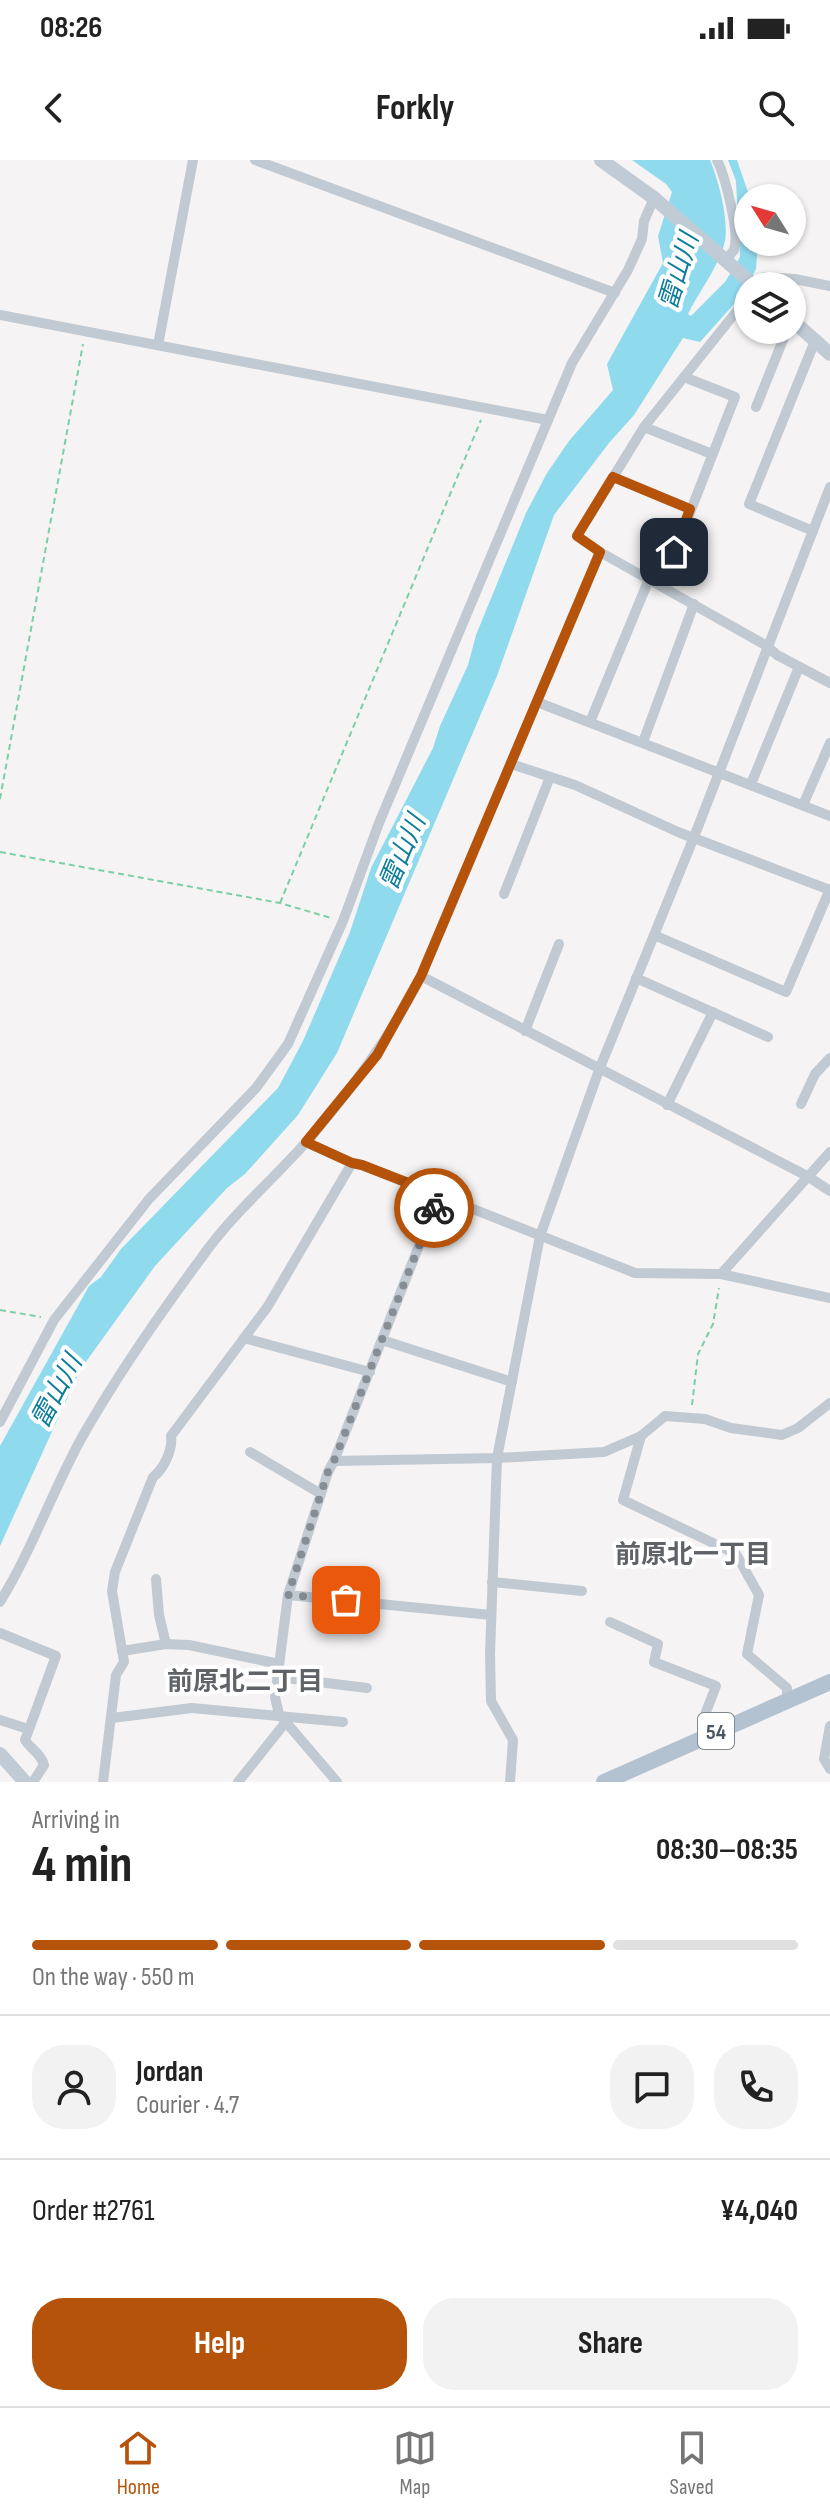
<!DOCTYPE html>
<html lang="en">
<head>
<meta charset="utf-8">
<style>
	:root { --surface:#fff; --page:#f2f2f2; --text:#222; --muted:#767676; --line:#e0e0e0; --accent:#b45309 }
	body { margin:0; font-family:"Sofia Sans Condensed","Noto Sans JP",sans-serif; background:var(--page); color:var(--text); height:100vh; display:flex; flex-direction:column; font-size:30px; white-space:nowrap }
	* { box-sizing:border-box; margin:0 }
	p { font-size:26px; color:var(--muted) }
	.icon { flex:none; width:44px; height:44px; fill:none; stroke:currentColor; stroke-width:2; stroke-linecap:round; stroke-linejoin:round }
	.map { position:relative; height:1622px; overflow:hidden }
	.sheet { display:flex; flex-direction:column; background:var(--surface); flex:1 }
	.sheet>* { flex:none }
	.needle { width:52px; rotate:307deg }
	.fabs { position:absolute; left:734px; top:24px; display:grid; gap:16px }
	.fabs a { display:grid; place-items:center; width:72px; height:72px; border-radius:50%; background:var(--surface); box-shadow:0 2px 6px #0004; font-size:40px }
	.pin { position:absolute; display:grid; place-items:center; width:68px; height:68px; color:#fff; margin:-34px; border-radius:16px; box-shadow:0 4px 12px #0006 }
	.courier { position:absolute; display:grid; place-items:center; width:80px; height:80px; margin:-40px; border:6px solid #b45309; border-radius:50%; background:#fff; color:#222; box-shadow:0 2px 10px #0007 }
	.headline em { font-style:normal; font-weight:700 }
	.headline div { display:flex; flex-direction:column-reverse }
	.headline { display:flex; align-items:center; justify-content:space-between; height:136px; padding:0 32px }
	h1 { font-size:52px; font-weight:700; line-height:60px }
	.bar { display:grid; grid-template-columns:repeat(4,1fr); gap:12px 8px; align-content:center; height:96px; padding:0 32px }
	.bar i { height:10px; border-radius:6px; background:var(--line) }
	.bar .active { background:var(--accent) }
	.bar p { grid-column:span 4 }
	.line { display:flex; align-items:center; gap:20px; padding:0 32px; border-top:2px solid var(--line) }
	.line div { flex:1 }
	.round { display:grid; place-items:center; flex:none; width:84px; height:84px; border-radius:32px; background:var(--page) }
	.primary-button { display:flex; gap:16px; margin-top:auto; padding:16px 32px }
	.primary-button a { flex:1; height:92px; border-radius:32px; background:var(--accent); color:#fff; font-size:32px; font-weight:700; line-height:92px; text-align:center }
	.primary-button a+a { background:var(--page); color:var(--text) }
	.status { display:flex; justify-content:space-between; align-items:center; height:56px; padding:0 40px; background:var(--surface); direction:ltr }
	.status svg { height:22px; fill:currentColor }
	header { display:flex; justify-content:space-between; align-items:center; height:104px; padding:0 32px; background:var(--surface); font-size:36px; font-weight:700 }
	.dock { display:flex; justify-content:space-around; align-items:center; height:112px; border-top:2px solid var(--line); background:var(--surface); font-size:22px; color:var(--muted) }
	.dock a { display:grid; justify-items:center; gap:4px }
	.dock .active { color:var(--accent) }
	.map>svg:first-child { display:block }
</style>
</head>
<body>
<div class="status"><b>08:26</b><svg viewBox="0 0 49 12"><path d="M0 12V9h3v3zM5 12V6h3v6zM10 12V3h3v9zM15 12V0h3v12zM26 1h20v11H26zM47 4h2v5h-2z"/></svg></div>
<header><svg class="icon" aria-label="back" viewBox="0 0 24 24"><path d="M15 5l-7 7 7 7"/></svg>Forkly<svg class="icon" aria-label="search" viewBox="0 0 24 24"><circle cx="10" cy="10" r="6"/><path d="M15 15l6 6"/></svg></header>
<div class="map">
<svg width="830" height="1622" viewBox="0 0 830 1622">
	<rect width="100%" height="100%" fill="#f5f3f3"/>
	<path fill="#90daee" d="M632,0H710C718,19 729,59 725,81C719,107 699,131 688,154L691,156L725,122L740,97L736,21L728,0H737L750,38H748V82H758L756,109L743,134L700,182L683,178L634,255L609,283L554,355L497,516L337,893L298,955L245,1014L227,1028L155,1106L80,1210L0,1386V1286L89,1126L101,1117L121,1089L278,928L303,881L350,772L371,708L433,588L440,566L468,505L476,475L526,353L547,313L569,281L613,230L607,204L663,103L658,76L672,32L666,24Z"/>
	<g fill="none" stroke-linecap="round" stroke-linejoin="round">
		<g stroke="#7ad0a6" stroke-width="2" stroke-dasharray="6 4" stroke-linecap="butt">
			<polyline points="0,639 83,184"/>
			<polyline points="0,692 280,743 331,758"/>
			<polyline points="280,743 481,260"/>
			<polyline points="0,1150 41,1157"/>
			<polyline points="692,1245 698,1194 713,1164 719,1128"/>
		</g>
		<g stroke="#c1cad2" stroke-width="10">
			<polyline points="255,0 615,133"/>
			<path d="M717,0C725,16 740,73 734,90C733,91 727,99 726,100"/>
			<polyline points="757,126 764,117 795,119 830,126"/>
			<polyline points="0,155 548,260"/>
			<polyline points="158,185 193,0"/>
			<polyline points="756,247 787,170"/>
			<polyline points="644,267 712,294"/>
			<polyline points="613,317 690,349"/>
			<polyline points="813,371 749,344 815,181"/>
			<polyline points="600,392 767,486 777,495 830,523"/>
			<polyline points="666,414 735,237 684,217"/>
			<polyline points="537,542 830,656"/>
			<polyline points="590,562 649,419"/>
			<polyline points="643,582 694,444"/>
			<polyline points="511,604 575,625 678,672 830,730"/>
			<polyline points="751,624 799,507"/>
			<polyline points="803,645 830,583"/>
			<polyline points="504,734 550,617"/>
			<polyline points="654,775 786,832 830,729"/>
			<polyline points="421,816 807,1016 830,1031"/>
			<polyline points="636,818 768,877"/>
			<polyline points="525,871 559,784"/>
			<polyline points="801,944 815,914 830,898"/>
			<polyline points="667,945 713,852"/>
			<polyline points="306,982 352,1003"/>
			<polyline points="721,1114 830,992"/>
			<polyline points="244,1178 370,1212"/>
			<polyline points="382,1180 512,1222"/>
			<polyline points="0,1262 54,1160 149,1039 256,928 288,884 343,761 379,663 572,203 628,110 642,79 644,61 654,38"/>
			<polyline points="641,1276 623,1340 736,1394 759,1435 747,1494 787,1528 787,1541"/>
			<polyline points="250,1292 321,1334"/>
			<polyline points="334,1301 439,1035"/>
			<polyline points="156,1419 159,1455 166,1484"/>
			<polyline points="492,1422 582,1431"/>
			<polyline points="288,1435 491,1455"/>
			<path d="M0,1442C32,1390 52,1332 81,1279C117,1215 159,1155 202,1097C233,1053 273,1020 308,980C354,926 389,879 421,816L600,392L577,376L644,267L748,137"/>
			<polyline points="610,1462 658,1484 654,1502 716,1526 706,1552 708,1575"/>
			<path d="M0,1473L56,1496L25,1580C31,1589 42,1595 44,1605L33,1622"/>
			<polyline points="122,1491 166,1484 189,1485 279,1504"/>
			<polyline points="278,1517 367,1528"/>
			<polyline points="112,1558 192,1548 343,1562"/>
			<polyline points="0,1560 28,1569"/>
			<polyline points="830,1566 824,1599 830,1609"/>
			<path d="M103,1622L116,1515L124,1502L112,1431L115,1412L153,1317C164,1309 173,1289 171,1276L268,1146L352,1003L362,1005L635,1113L721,1114L830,1138"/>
			<polyline points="238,1622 285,1563"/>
			<polyline points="337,1622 279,1554 275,1537 288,1435 328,1312 334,1301 497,1298 604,1292 641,1276 665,1256 705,1259 731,1268 782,1275 798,1268 830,1243"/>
			<polyline points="510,1622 513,1580 491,1541 490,1494 497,1298 540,1076 599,910 694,677 830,327"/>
		</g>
		<g stroke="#c1cbd6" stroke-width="14">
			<polyline points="601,0 654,38 755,126"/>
			<polyline points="792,160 830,194"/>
			<polyline points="0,1594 25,1622"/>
		</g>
		<polyline stroke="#b3c2d1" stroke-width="16" points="604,1622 830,1522"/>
	</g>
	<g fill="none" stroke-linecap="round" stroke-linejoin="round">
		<polyline stroke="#868d94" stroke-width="8" stroke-dasharray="0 14.4" points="346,1440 288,1435 328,1312 334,1301 434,1048"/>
		<polyline stroke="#b45309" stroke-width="10" points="434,1048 439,1035 362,1005 352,1003 306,982 377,895 421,816 600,392 577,376 613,317 690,349 674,392"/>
	</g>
	<g text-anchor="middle" stroke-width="8" stroke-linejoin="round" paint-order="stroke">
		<rect fill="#fff" stroke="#808990" stroke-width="2" x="698" y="1553" width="36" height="36" rx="6"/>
		<g font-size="22" font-weight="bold" fill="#4a5661">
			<text x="716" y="1579">54</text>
		</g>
		<g font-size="26" font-style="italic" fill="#0c7c9b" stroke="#fff">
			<text transform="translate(678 111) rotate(-73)" y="9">雷山川</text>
			<text transform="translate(402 692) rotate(-67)" y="9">雷山川</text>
			<text transform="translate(56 1231) rotate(-62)" y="9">雷山川</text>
		</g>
		<g font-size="26" font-weight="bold" fill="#5f6368" stroke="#fff">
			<text x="693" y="1403">前原北一丁目</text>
			<text x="245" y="1530">前原北二丁目</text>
		</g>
	</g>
</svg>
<div class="fabs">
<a><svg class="needle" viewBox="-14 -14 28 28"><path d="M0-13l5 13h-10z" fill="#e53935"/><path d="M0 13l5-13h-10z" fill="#767676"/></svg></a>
<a><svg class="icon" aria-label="layers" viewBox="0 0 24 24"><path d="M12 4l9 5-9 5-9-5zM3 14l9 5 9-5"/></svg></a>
</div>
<div class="pin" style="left:346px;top:1440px;background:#ea580c"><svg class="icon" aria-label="bag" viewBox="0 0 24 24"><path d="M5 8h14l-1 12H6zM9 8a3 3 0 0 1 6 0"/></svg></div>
<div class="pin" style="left:674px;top:392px;background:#1f2937"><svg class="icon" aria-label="home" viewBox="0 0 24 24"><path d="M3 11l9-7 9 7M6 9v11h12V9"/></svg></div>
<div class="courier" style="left:434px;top:1048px"><svg class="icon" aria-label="bike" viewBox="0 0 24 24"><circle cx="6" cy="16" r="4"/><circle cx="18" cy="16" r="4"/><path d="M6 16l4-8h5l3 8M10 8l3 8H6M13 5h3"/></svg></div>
</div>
<section class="sheet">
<div class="headline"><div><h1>4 min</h1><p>Arriving in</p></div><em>08:30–08:35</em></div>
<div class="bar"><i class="active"></i><i class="active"></i><i class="active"></i><i></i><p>On the way · 550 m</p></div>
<div class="line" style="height:144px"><a class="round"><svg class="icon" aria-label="person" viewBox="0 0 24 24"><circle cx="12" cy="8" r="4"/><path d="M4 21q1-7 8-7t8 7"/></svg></a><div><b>Jordan</b><p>Courier · 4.7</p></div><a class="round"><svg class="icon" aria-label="chat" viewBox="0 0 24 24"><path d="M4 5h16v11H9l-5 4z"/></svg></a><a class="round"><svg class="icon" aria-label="phone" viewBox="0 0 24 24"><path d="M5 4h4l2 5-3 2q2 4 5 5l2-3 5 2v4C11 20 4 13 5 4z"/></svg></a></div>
<div class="line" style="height:104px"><div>Order #2761</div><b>¥4,040</b></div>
<div class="primary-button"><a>Help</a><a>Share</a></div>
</section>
<nav class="dock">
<a class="active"><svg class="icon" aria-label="home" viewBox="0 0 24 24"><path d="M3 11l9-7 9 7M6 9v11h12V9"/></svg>Home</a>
<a><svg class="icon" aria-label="map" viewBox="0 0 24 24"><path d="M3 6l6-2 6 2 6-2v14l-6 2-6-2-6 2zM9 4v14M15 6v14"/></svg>Map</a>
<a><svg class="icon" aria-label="saved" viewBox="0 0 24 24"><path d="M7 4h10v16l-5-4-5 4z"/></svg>Saved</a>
</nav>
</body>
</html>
